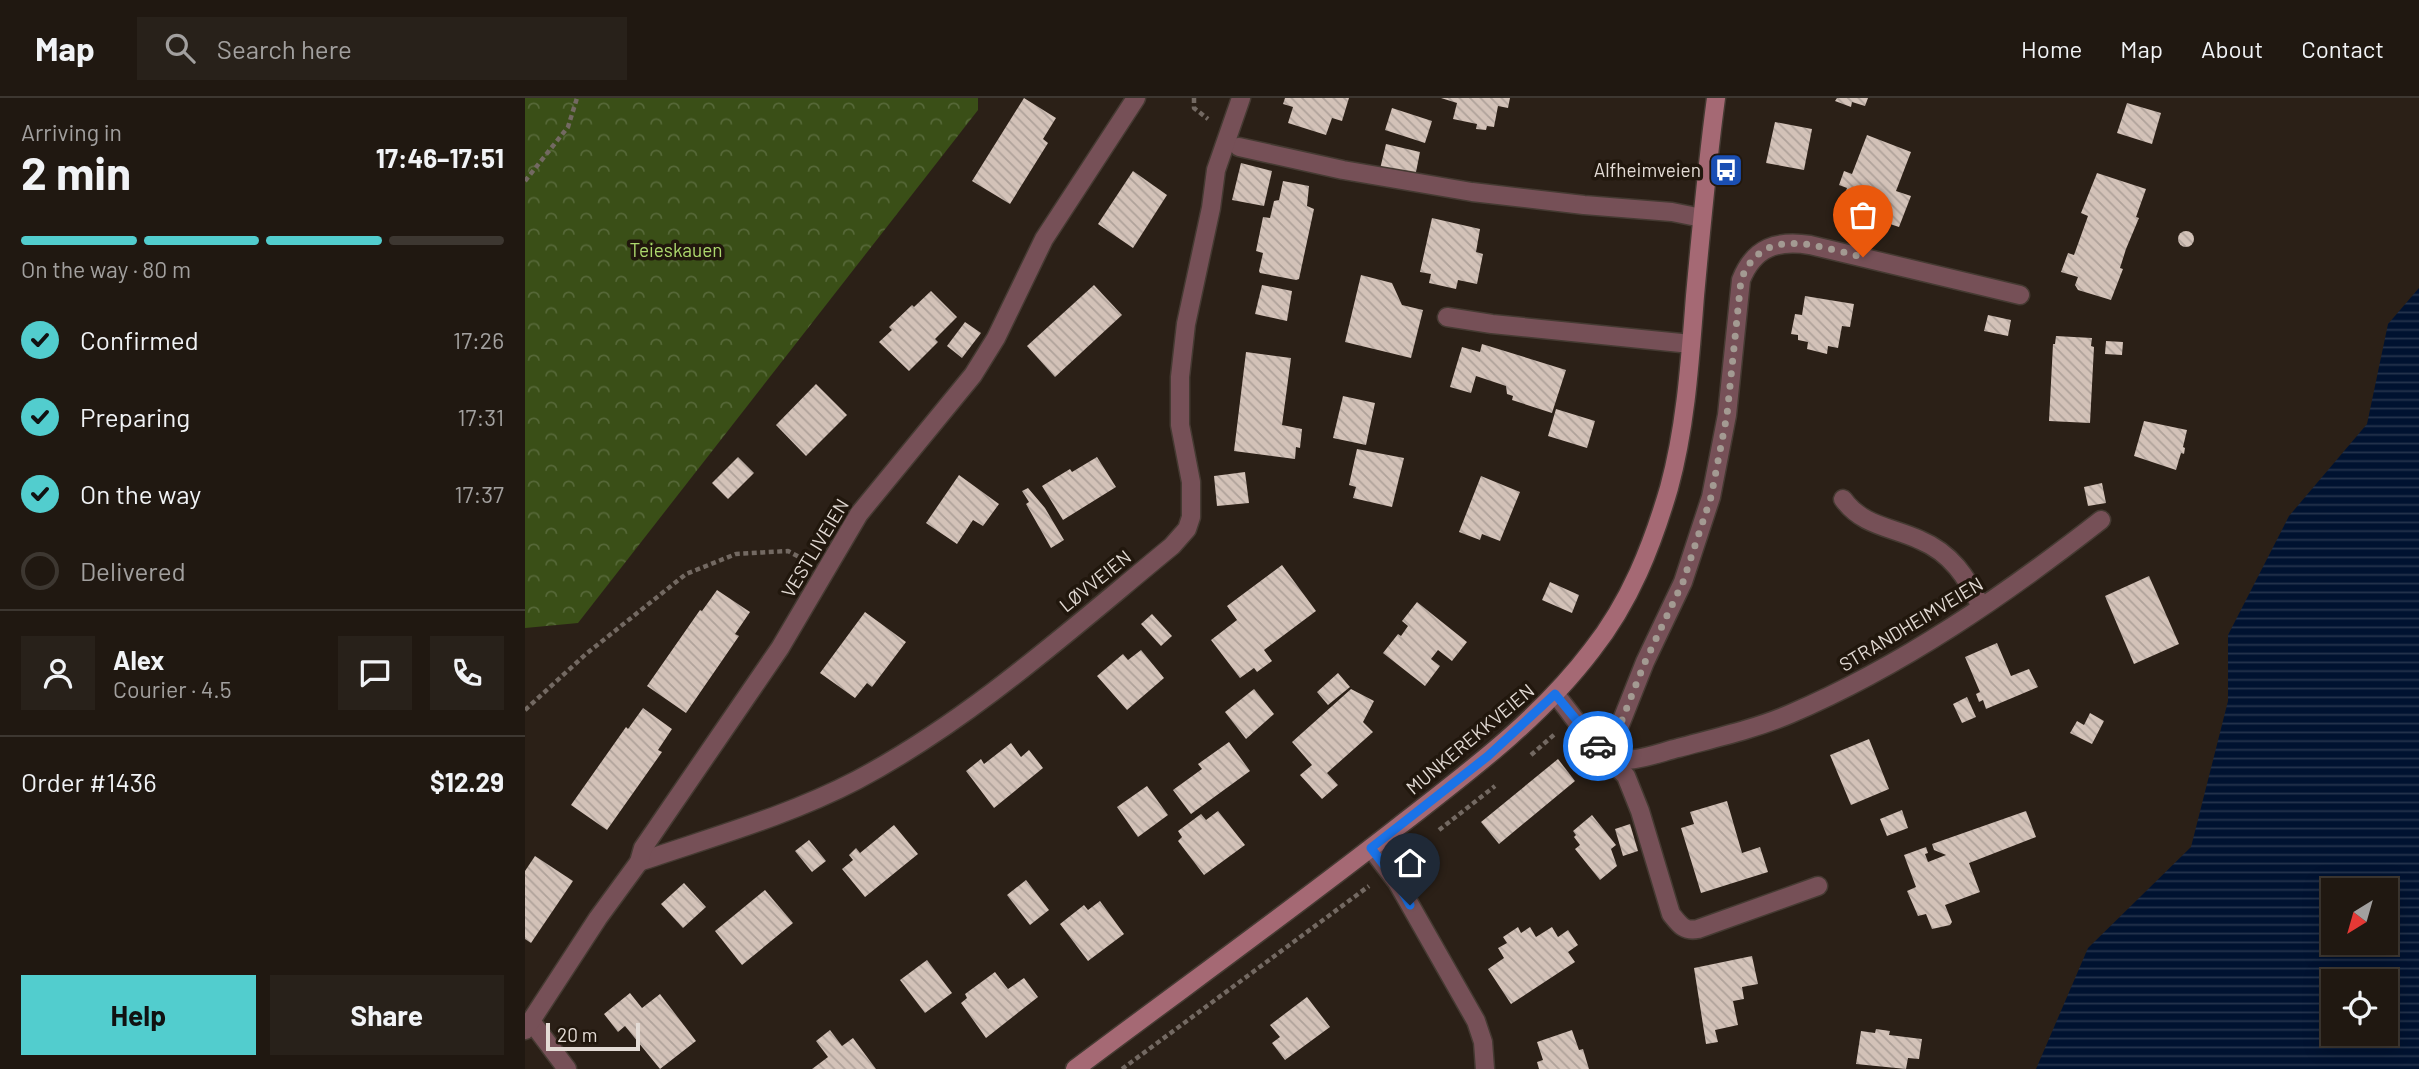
<!DOCTYPE html>
<html lang="en">
<head>
<meta charset="utf-8">
<style>
	:root { --surface:#201811; --page:#28211a; --text:#f1f3f6; --muted:#a2a09f; --line:#3d3731; --accent:#52cdce }
	body { margin:0; font-family:Barlow,sans-serif; background:var(--page); color:var(--text); height:100vh; display:flex; flex-direction:column; font-size:26px; white-space:nowrap }
	* { box-sizing:border-box; margin:0 }
	p { font-size:23px; color:var(--muted) }
	.icon { flex:none; width:38px; height:38px; fill:none; stroke:currentColor; stroke-width:2; stroke-linecap:round; stroke-linejoin:round }
	.map { position:relative; flex:1; overflow:hidden }
	.side { display:flex; flex-direction:column; background:var(--surface); width:525px }
	.side>* { flex:none }
	.needle { width:46px; rotate:217deg }
	.controls { position:absolute; left:1796px; top:780px; display:grid; gap:14px }
	.controls a { display:grid; place-items:center; width:77px; height:77px; border-radius:0px; background:var(--surface); box-shadow:0 4px 18px #0003,0 0 0 2px var(--line); font-size:35px }
	.scale { position:absolute; left:21px; bottom:18px; width:94px; box-sizing:border-box; padding-left:7px; border:4px solid #e3dbd5; border-top:0; font-size:19px; line-height:24px; white-space:nowrap; color:#e3dbd5; -webkit-text-stroke:5px #21170d; paint-order:stroke }
	.pin { position:absolute; display:grid; place-items:center; width:60px; height:60px; color:#fff; margin:-72px -30px; border-radius:50% 50% 50% 0; rotate:-45deg; box-shadow:0 0 7px #0007 }
	.pin .icon { rotate:45deg }
	.courier { position:absolute; display:grid; place-items:center; width:70px; height:70px; margin:-35px; border:5px solid #1a73e8; border-radius:50%; background:#fff; color:#222; box-shadow:0 2px 9px #0007 }
	.head em { font-style:normal; font-weight:700 }
	.head div { display:flex; flex-direction:column-reverse }
	.head { display:flex; align-items:center; justify-content:space-between; height:119px; padding:0 21px }
	h1 { font-size:46px; font-weight:700; line-height:52px }
	.bar { display:grid; grid-template-columns:repeat(4,1fr); gap:10px 7px; align-content:center; height:84px; padding:0 21px }
	.bar i { height:9px; border-radius:5px; background:var(--line) }
	.bar .selected { background:var(--accent) }
	.bar p { grid-column:span 4 }
	.line { display:flex; align-items:center; gap:18px; padding:0 21px; border-top:2px solid var(--line) }
	.line div { flex:1 }
	.round { display:grid; place-items:center; flex:none; width:74px; height:74px; border-radius:0px; background:var(--page) }
	ol { padding:0 21px; list-style:none }
	li { display:flex; align-items:center; gap:21px; height:77px }
	li p { margin-inline-start:auto }
	li .icon { padding:7px; border-radius:50%; background:var(--accent); color:#111; stroke-width:4 }
	li:last-child { color:var(--muted) }
	li i { width:38px; height:38px; border:4px solid var(--line); border-radius:50% }
	.action { display:flex; gap:14px; margin-top:auto; padding:14px 21px }
	.action a { flex:1; height:80px; border-radius:0px; background:var(--accent); color:#111; font-size:28px; font-weight:700; line-height:80px; text-align:center }
	.action a+a { background:var(--page); color:var(--text) }
	header { display:flex; align-items:center; gap:42px; box-sizing:border-box; height:98px; padding:0 35px; background:var(--surface); border-bottom:2px solid var(--line) }
	header strong { font-size:33px }
	nav { display:flex; gap:38px; margin-inline-start:auto; font-size:24px }
	.search { width:490px; height:63px; background:var(--page); display:flex; align-items:center; gap:18px; box-sizing:border-box; padding:0 24px; border-radius:0px; color:var(--muted); font-size:26px }
	main { display:flex; flex:1; min-height:0 }
	.map>svg:first-child { display:block }
</style>
</head>
<body>
<header>
<strong>Map</strong>
<div class="search"><svg class="icon" aria-label="search" viewBox="0 0 24 24"><circle cx="10" cy="10" r="6"/><path d="M15 15l6 6"/></svg>Search here</div>
<nav><a>Home</a><a>Map</a><a>About</a><a>Contact</a></nav>
</header>
<main>
<section class="side">
<div class="head"><div><h1>2 min</h1><p>Arriving in</p></div><em>17:46–17:51</em></div>
<div class="bar"><i class="selected"></i><i class="selected"></i><i class="selected"></i><i></i><p>On the way · 80 m</p></div>
<ol>
<li><svg class="icon" aria-label="check" viewBox="0 0 24 24"><path d="M5 12l5 5 9-10"/></svg>Confirmed<p>17:26</p></li>
<li><svg class="icon" aria-label="check" viewBox="0 0 24 24"><path d="M5 12l5 5 9-10"/></svg>Preparing<p>17:31</p></li>
<li><svg class="icon" aria-label="check" viewBox="0 0 24 24"><path d="M5 12l5 5 9-10"/></svg>On the way<p>17:37</p></li>
<li><i></i>Delivered</li>
</ol>
<div class="line" style="height:126px"><a class="round"><svg class="icon" aria-label="person" viewBox="0 0 24 24"><circle cx="12" cy="8" r="4"/><path d="M4 21q1-7 8-7t8 7"/></svg></a><div><b>Alex</b><p>Courier · 4.5</p></div><a class="round"><svg class="icon" aria-label="chat" viewBox="0 0 24 24"><path d="M4 5h16v11H9l-5 4z"/></svg></a><a class="round"><svg class="icon" aria-label="phone" viewBox="0 0 24 24"><path d="M5 4h4l2 5-3 2q2 4 5 5l2-3 5 2v4C11 20 4 13 5 4z"/></svg></a></div>
<div class="line" style="height:91px"><div>Order #1436</div><b>$12.29</b></div>
<div class="action"><a>Help</a><a>Share</a></div>
</section>
<div class="map">
<svg width="1894" height="971" viewBox="0 0 1894 971">
	<defs>
		<pattern id="forest-crowns" width="20" height="18" patternUnits="userSpaceOnUse" patternTransform="scale(1.75)"><rect width="20" height="18" fill="#3a4f17"/><path d="M2 6a3 3 0 1 1 6 0M12 15a3 3 0 1 1 6 0" fill="none" stroke="#566838"/></pattern>
		<pattern id="water-rules" width="6" height="5" patternUnits="userSpaceOnUse" patternTransform="scale(1.75)"><rect width="6" height="5" fill="#001230"/><path d="M0 2.5h6" fill="none" stroke="#25344d"/></pattern>
		<pattern id="building-back-hatch" width="6" height="6" patternUnits="userSpaceOnUse" patternTransform="scale(1.75)"><rect width="6" height="6" fill="#d3c2b8"/><path d="M-1 5l2 2M0 0l6 6M5-1l2 2" fill="none" stroke="#afa29a"/></pattern>
	</defs>
	<rect width="100%" height="100%" fill="#2b2017"/>
	<polygon fill="url(#forest-crowns)" points="0,0 453,0 453,12 53,525 0,530"/>
	<path fill="url(#water-rules)" fill-rule="evenodd" d="M1894,190V971H1511L1563,850L1666,749L1703,603V537L1764,418L1842,326L1863,226ZM1808,793H1860V845H1808ZM1808,884H1860V936H1808Z"/>
	<g fill="url(#building-back-hatch)">
		<polygon points="499,0 531,20 518,41 523,45 485,106 447,83"/>
		<polygon points="760,0 824,0 817,23 807,20 801,37 763,25 768,9 758,6"/>
		<polygon points="916,0 985,0 983,10 973,8 969,29 962,28 961,32 951,31 952,26 928,21 932,5"/>
		<polygon points="1312,0 1343,0 1340,8 1327,4 1326,9 1310,3"/>
		<polygon points="1602,5 1636,15 1627,46 1592,35"/>
		<polygon points="867,10 907,23 900,45 860,32"/>
		<polygon points="1250,24 1287,31 1279,72 1241,65"/>
		<polygon points="1342,37 1386,54 1371,93 1386,98 1374,129 1359,124 1356,132 1318,118 1322,109 1316,106 1322,90 1314,87 1319,73 1327,76"/>
		<polygon points="861,46 895,54 890,79 855,71"/>
		<polygon points="716,65 747,73 739,108 707,102"/>
		<polygon points="608,73 642,97 608,150 573,126"/>
		<polygon points="1572,75 1621,91 1611,119 1614,120 1601,151 1595,170 1598,171 1586,202 1553,192 1550,187 1553,179 1536,174 1543,155 1549,157 1563,118 1556,115"/>
		<polygon points="758,83 784,88 782,108 789,111 774,181 771,182 735,175 734,173 738,155 731,153 738,119 745,120 749,103 754,102"/>
		<polygon points="907,120 955,131 951,154 958,156 952,186 933,182 931,191 904,185 906,176 895,174"/>
		<circle cx="1661" cy="141" r="8"/>
		<polygon points="836,177 867,185 877,207 898,212 886,260 820,244"/>
		<polygon points="569,187 597,217 530,279 502,248"/>
		<polygon points="737,187 767,193 762,223 730,216"/>
		<polygon points="406,193 432,219 410,241 413,244 384,273 354,244 367,232 364,229 387,207 389,209"/>
		<polygon points="1280,198 1329,206 1325,229 1317,228 1313,250 1303,248 1302,256 1282,251 1283,244 1273,242 1273,237 1266,236 1270,216 1277,217"/>
		<polygon points="1463,217 1486,222 1483,238 1459,233"/>
		<polygon points="440,224 456,235 437,260 422,248"/>
		<polygon points="1531,238 1567,240 1566,248 1569,249 1565,325 1524,323 1528,246 1530,246"/>
		<polygon points="1581,243 1598,244 1597,257 1580,256"/>
		<polygon points="957,246 1041,272 1027,315 987,302 988,298 982,296 981,288 951,278 946,295 925,289 937,249 955,254"/>
		<polygon points="721,254 766,260 757,327 777,331 775,350 771,349 770,361 709,353"/>
		<polygon points="291,286 322,317 281,358 251,327"/>
		<polygon points="818,298 850,305 841,347 808,340"/>
		<polygon points="1031,311 1070,323 1062,350 1023,338"/>
		<polygon points="1619,323 1662,332 1658,349 1660,350 1659,356 1656,355 1651,372 1609,358"/>
		<polygon points="832,351 879,360 867,409 828,400 831,389 824,387"/>
		<polygon points="213,359 229,375 203,401 187,385"/>
		<polygon points="572,359 591,389 538,422 517,388 545,371 547,374"/>
		<polygon points="720,374 724,405 692,408 689,378"/>
		<polygon points="434,377 474,406 458,428 448,422 432,446 401,425"/>
		<polygon points="956,378 995,394 975,443 957,436 955,442 934,434"/>
		<polygon points="1577,385 1581,405 1563,408 1559,389"/>
		<polygon points="503,390 520,410 539,442 526,450 501,406 504,404 497,393"/>
		<polygon points="757,467 791,513 739,552 747,563 732,574 729,570 715,580 686,542 712,522 702,508"/>
		<polygon points="1624,478 1654,546 1609,566 1580,498"/>
		<polygon points="1025,484 1054,497 1047,515 1017,502"/>
		<polygon points="192,492 225,514 210,536 214,538 161,615 122,588 175,512 177,513"/>
		<polygon points="892,504 942,544 927,563 913,552 906,561 915,568 900,588 858,555 873,536 876,538 883,528 877,523"/>
		<polygon points="340,514 381,544 347,589 342,585 330,600 295,575"/>
		<polygon points="627,516 647,538 636,548 616,526"/>
		<polygon points="1472,545 1486,578 1504,571 1513,589 1461,611 1458,602 1454,604 1451,596 1455,594 1440,559"/>
		<polygon points="616,552 639,580 602,612 572,578 598,556 603,562"/>
		<polygon points="813,575 825,589 803,607 792,594"/>
		<polygon points="729,591 749,616 721,641 700,614"/>
		<polygon points="826,591 849,603 838,624 848,634 802,675 813,687 797,701 775,677 787,667 767,644"/>
		<polygon points="1442,599 1451,619 1437,625 1428,606"/>
		<polygon points="118,610 147,631 133,652 137,654 82,732 46,707 101,629 103,631"/>
		<polygon points="1565,615 1579,623 1567,646 1545,635 1552,623 1559,627"/>
		<polygon points="1344,641 1364,691 1326,707 1305,657"/>
		<polygon points="704,644 725,673 666,716 648,692 677,671 673,666"/>
		<polygon points="486,645 496,659 504,652 518,670 469,710 441,673 456,661 459,666"/>
		<polygon points="1033,661 1050,683 974,746 956,724"/>
		<polygon points="622,688 643,717 613,739 592,709"/>
		<polygon points="1202,703 1217,755 1235,749 1243,774 1176,795 1156,730 1169,726 1165,714"/>
		<polygon points="1377,712 1383,730 1362,738 1355,721"/>
		<polygon points="693,713 720,747 679,777 653,743 657,739 653,733 676,716 681,722"/>
		<polygon points="1501,713 1511,739 1444,765 1455,794 1420,807 1427,824 1425,827 1407,831 1401,816 1393,818 1382,793 1391,789 1379,757 1401,749 1403,755 1400,756 1403,764 1421,757 1409,752 1407,746"/>
		<polygon points="1067,717 1091,747 1086,751 1092,768 1075,782 1050,751 1055,747 1049,739 1051,737 1048,733"/>
		<polygon points="1105,726 1113,753 1098,758 1090,731"/>
		<polygon points="369,727 393,756 340,799 317,771 328,762 324,757 331,750 335,755"/>
		<polygon points="284,742 301,763 287,774 270,753"/>
		<polygon points="10,758 48,783 6,845 0,841 0,773"/>
		<polygon points="501,782 524,812 505,827 482,797"/>
		<polygon points="159,785 181,809 158,830 136,806"/>
		<polygon points="240,792 268,825 217,867 190,833"/>
		<polygon points="575,803 599,836 563,863 535,826 559,807 563,812"/>
		<polygon points="993,829 996,835 1005,829 1011,839 1027,829 1033,839 1043,832 1053,847 1043,854 1050,864 986,906 963,871 979,860 973,850 982,845 978,839"/>
		<polygon points="1227,858 1233,886 1217,889 1219,901 1208,903 1213,927 1190,932 1193,944 1181,946 1169,870"/>
		<polygon points="402,862 427,895 400,915 375,882"/>
		<polygon points="470,874 483,891 499,880 513,899 461,940 436,905 442,900 440,896"/>
		<polygon points="105,895 117,910 135,896 171,943 135,971 100,928 93,934 79,916"/>
		<polygon points="782,899 805,929 760,962 747,945 755,939 745,927"/>
		<polygon points="1351,931 1365,933 1364,937 1397,941 1394,961 1383,960 1381,971 1331,966 1336,933 1350,935"/>
		<polygon points="305,932 317,948 328,940 351,971 287,971 303,959 291,943"/>
		<polygon points="1047,932 1054,952 1058,951 1064,971 1014,971 1012,964 1018,962 1012,944"/>
	</g>
	<g fill="none" stroke-linecap="round" stroke-linejoin="round">
		<g stroke="#453a32" stroke-width="21">
			<g id="lane">
				<polyline points="922,219 967,226 1166,246"/>
				<path d="M1318,401C1337,428 1367,429 1395,442C1426,455 1442,479 1456,509"/>
			</g>
		</g>
		<g stroke="#453a32" stroke-width="21">
			<g id="street">
				<polyline points="714,49 818,72 947,94 1059,107 1147,114 1177,120"/>
				<path d="M1030,596C1041,608 1070,651 1081,657C1101,669 1132,655 1153,650C1190,640 1230,631 1265,616C1377,568 1480,497 1576,422"/>
				<polyline points="846,750 872,784 951,923 958,944 960,971"/>
				<path d="M114,764C187,739 263,718 332,682C447,621 547,530 647,448L662,431L666,419V384L655,327V279L661,226L686,110L691,72L716,0"/>
				<path d="M1293,788L1173,831C1159,834 1154,826 1146,816L1115,713L1101,678L1080,657L1095,627L1120,564L1158,484L1186,399L1202,317L1216,182C1229,149 1252,142 1285,147L1495,197"/>
				<polyline points="6,923 42,971"/>
				<polyline points="0,932 73,820 114,764 118,750 255,550 334,416 448,277 471,240 519,141 611,0"/>
			</g>
		</g>
		<g stroke="#453a32" stroke-width="21">
			<path id="secondary" d="M550,971C658,890 768,811 874,728C942,675 1014,622 1067,552C1105,504 1127,448 1144,390C1161,328 1165,262 1170,198C1176,132 1182,66 1191,0"/>
		</g>
		<g stroke="#736962" stroke-width="4.5" stroke-dasharray="5 3.5" stroke-linecap="butt">
			<polyline points="669,0 669,10 683,21"/>
			<polyline points="0,83 43,29 52,0"/>
			<polyline points="0,612 61,556 161,476 211,456 263,453 280,462"/>
			<polyline points="1006,657 1031,635"/>
			<polyline points="914,732 970,688"/>
			<polyline points="597,971 844,788"/>
		</g>
		<use href="#lane" stroke="#765057" stroke-width="18"/>
		<use href="#street" stroke="#765057" stroke-width="18"/>
		<use href="#secondary" stroke="#a56974" stroke-width="18"/>
	</g>
	<g fill="none" stroke-linecap="round" stroke-linejoin="round">
		<path stroke="#a39a92" stroke-width="7" stroke-dasharray="0 12.6" d="M1073,648L1080,657L1095,627L1120,564L1158,484L1186,399L1202,317L1216,182C1238,125 1293,149 1338,159"/>
		<polyline stroke="#1a73e8" stroke-width="9" points="885,807 872,784 846,750 963,658 1030,596 1073,648"/>
	</g>
	<defs>
		<g id="bus-square" transform="scale(1.75)"><rect x="-9" y="-9" width="18" height="18" rx="4" fill="#1a4fb4" stroke="#21170d"/><path d="M-5-6H5V4H4V6H2V4H-2V6H-4V4H-5ZM-3.5-4V0h7V-4ZM-3.5 1.2v1.5H-2V1.2ZM2 1.2v1.5H3.5V1.2Z" fill="#fff"/></g>
	</defs>
	<g fill-rule="evenodd">
		<use href="#bus-square" x="1201" y="72"/>
	</g>
	<g text-anchor="middle" stroke-width="7" stroke-linejoin="round" paint-order="stroke">
		<g font-size="19" fill="#e3dbd5" stroke="#21170d" text-anchor="end">
			<text x="1176" y="79">Alfheimveien</text>
		</g>
		<g font-size="19" fill="#add96d" stroke="#21170d">
			<text x="151" y="159">Teieskauen</text>
		</g>
		<g font-size="19" fill="#e3dbd5" stroke="#21170d">
			<text transform="translate(290 450) rotate(-59)" y="7">VESTLIVEIEN</text>
			<text transform="translate(570 483) rotate(-39)" y="7">LØVVEIEN</text>
			<text transform="translate(1386 526) rotate(-31)" y="7">STRANDHEIMVEIEN</text>
			<text transform="translate(945 641) rotate(-40)" y="7">MUNKEREKKVEIEN</text>
		</g>
	</g>
</svg>
<div class="controls">
<a><svg class="needle" viewBox="-14 -14 28 28"><path d="M0-13l5 13h-10z" fill="#e53935"/><path d="M0 13l5-13h-10z" fill="#a2a09f"/></svg></a>
<a><svg class="icon" aria-label="locate" viewBox="0 0 24 24"><circle cx="12" cy="12" r="6"/><path d="M12 2v4M12 18v4M2 12h4M18 12h4"/></svg></a>
</div>
<div class="scale">20 m</div>
<div class="pin" style="left:1338px;top:159px;background:#ea580c"><svg class="icon" aria-label="bag" viewBox="0 0 24 24"><path d="M5 8h14l-1 12H6zM9 8a3 3 0 0 1 6 0"/></svg></div>
<div class="pin" style="left:885px;top:807px;background:#1f2937"><svg class="icon" aria-label="home" viewBox="0 0 24 24"><path d="M3 11l9-7 9 7M6 9v11h12V9"/></svg></div>
<div class="courier" style="left:1073px;top:648px"><svg class="icon" aria-label="car" viewBox="0 0 24 24"><path d="M5 17H2v-5l4-1 3-4h7l3 4 3 1v5h-3M9 17h6M6 11h13"/><circle cx="7" cy="17" r="2"/><circle cx="17" cy="17" r="2"/></svg></div>
</div>
</main>
</body>
</html>
